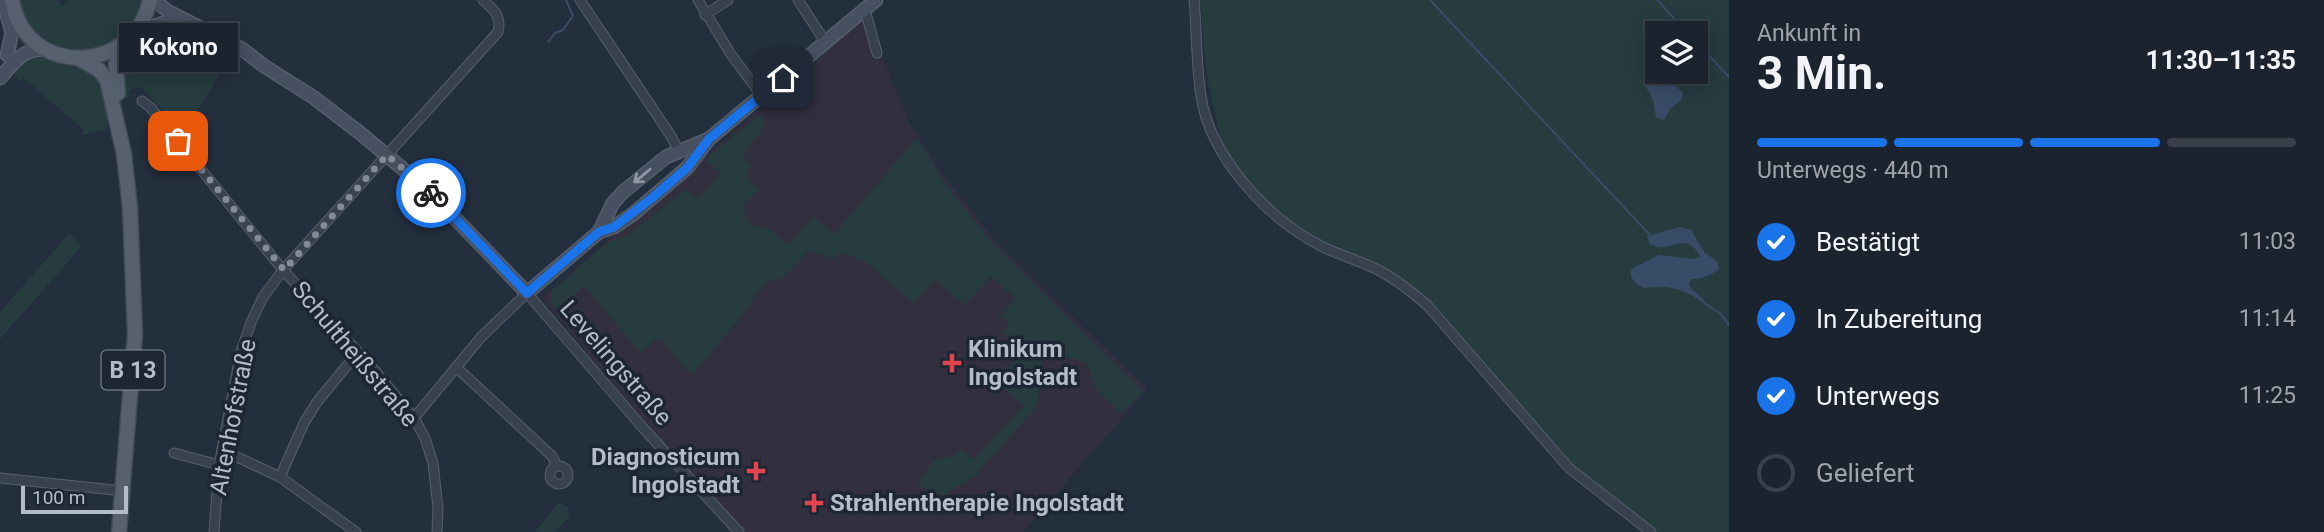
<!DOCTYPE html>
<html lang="de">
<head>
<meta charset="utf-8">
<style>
	:root { --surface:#1b232e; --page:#282f3a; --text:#f1f3f6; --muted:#a0a4aa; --line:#39404a; --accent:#1a73e8 }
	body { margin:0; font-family:Roboto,sans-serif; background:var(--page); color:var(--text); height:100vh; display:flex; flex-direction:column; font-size:26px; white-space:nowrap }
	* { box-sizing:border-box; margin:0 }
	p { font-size:23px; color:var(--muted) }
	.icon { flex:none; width:38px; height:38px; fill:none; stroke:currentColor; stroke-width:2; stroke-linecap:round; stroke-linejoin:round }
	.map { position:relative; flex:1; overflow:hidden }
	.details { display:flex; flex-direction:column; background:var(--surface); width:595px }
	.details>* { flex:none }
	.controls { position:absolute; left:1645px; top:21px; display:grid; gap:14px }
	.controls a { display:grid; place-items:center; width:63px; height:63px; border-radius:0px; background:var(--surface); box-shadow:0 4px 18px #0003,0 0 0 2px var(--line); font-size:35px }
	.scale { position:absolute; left:21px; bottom:18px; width:107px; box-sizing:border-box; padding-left:7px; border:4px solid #b4bcc9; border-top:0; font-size:19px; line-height:24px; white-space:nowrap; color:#b4bcc9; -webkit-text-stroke:5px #1d2633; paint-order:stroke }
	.pin { position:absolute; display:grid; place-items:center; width:60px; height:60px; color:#fff; margin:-30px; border-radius:14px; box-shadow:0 4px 10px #0006 }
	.courier { position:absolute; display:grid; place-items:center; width:70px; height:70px; margin:-35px; border:5px solid #1a73e8; border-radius:50%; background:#fff; color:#222; box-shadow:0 2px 9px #0007 }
	.bubble { position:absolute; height:49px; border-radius:0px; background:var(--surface); box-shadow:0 4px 18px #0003,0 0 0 2px var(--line); font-size:23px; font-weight:700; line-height:49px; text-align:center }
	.overview em { font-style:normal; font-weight:700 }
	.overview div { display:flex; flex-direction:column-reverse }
	.overview { display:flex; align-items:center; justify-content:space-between; height:119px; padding:0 28px }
	h1 { font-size:46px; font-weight:700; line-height:52px }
	.bar { display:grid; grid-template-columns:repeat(4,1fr); gap:10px 7px; align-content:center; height:84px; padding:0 28px }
	.bar i { height:9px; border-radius:5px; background:var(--line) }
	.bar .active { background:var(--accent) }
	.bar p { grid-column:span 4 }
	ol { padding:0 28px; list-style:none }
	li { display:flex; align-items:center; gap:21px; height:77px }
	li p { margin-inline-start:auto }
	li .icon { padding:7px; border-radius:50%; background:var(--accent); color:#fff; stroke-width:4 }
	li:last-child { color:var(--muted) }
	li i { width:38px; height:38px; border:4px solid var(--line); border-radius:50% }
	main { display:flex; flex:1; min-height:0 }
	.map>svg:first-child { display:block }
</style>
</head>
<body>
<main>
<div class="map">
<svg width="1729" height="532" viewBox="0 0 1729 532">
	<rect width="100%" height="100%" fill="#242f3e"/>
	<polygon fill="#32303f" points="866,17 908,120 940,171 996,242 1147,389 1023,532 745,532 694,484 542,298"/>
	<g fill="#263c3f" fill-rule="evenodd">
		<polygon points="16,0 57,0 63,6 67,0 145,0 129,33 90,53 52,47 30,30"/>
		<path d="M1200,0H1729V532H1654L1590,482L1553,448L1428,302L1305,233L1275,209L1245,180L1224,153L1207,78ZM1657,33H1696V72H1657Z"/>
		<path d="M158,26L181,30L227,53L228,58L208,94L182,132L142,88L135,87L129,91V97H122C121,88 118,76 120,68C124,50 143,35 158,26Z"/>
		<polygon points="33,55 64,65 86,68 100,77 109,120 105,130 81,135 84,130 24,78 20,81 15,77 16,66"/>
		<path d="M759,115L765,122C763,137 745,143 744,159L751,166L747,170L748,181L758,190L744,205L745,215L751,225L772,231L788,245L814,217L834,234L917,138L944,182L993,244L1143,391L1121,413L1095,388L1087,363L1049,351L1039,368L1038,405L975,476L937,499L918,483L933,461L955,455L961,449L974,459L1024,406L996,381L1022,353L1002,333L1009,324L1002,316L1015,298L991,276L965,305L935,279L913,303L865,261L839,253L833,258L808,251L782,279H771L752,300L749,308L691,375L659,337L641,353L584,286L561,307L612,366L608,368L551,303L552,291L599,249L613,240L628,235L686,189L698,199L721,173L707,161L710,156Z"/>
		<polygon points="69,234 82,246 0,339 0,312"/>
		<polygon points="559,502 568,507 569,517 555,532 535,532"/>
	</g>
	<g fill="#394c67">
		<path d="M1647,71C1659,72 1675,84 1683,93L1681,100L1670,109L1664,120L1657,118C1654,112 1655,107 1653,100C1649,88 1638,83 1647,71Z"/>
		<path d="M1680,227L1691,230L1705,253L1717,261L1719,269C1712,275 1702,279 1692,279L1689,283L1690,287L1704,300V303C1699,301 1695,296 1689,294C1675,286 1660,286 1644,288L1637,284L1631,277V270L1633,268L1659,255L1694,259L1700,256C1684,228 1671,256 1650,244L1647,236Z"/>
	</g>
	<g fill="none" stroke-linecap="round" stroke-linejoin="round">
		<g stroke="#394c67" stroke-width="2">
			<polyline points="1430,0 1651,236"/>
			<polyline points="1657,0 1688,33"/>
			<polyline points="1696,41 1729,77"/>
			<polyline points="548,42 555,33 563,30 573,16 566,0"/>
			<polyline points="1704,303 1721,314 1729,325"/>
		</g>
		<g stroke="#565f6c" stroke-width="11">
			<g id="street">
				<polyline points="580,0 671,136 679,152"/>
				<polyline points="698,0 730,53 761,95"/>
				<polyline points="798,0 826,43"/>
				<path d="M1194,0C1197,32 1196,65 1201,96C1210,157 1268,219 1321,246C1339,255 1358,260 1376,269C1395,278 1412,292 1428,306L1569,468L1651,532"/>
				<polyline points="865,10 877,53"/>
				<polyline points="705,15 728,0"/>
				<polyline points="142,101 151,108 283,270 371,366 414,418 425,438 433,463 438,508 437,532"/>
				<polyline points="456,367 552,456 557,466"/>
				<polyline points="414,418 482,336 527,293 643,428 739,532"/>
				<polyline points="222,450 280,477 356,532"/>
				<polyline points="174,453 219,465"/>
				<circle cx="559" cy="475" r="9"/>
				<polyline points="280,477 304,423 317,402 358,352"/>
				<polyline points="0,478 123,491"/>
				<path d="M214,532L219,465L241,351L252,320L263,297L283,270L498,32C502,16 494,10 483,0"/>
			</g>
		</g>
		<g stroke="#565f6c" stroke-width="15">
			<g id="secondary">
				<polyline points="3,0 12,33 7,55"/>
				<polyline points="154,0 169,12 242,49 264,66 313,97 360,133 427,189 527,293 599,232 614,227 633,214 687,168 709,139 876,0"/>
				<polyline points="135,33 166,22 187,30"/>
				<path d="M0,78C14,63 24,46 47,50"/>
				<polyline points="599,232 613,203 623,192 666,157 709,139"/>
			</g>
		</g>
		<g stroke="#414a57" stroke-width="17">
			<g id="primary">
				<path d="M12,0C25,78 133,76 150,0"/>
				<polyline points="78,58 99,70 107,80 124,154 130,208 135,334 119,532"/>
				<polyline points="118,93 116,64 121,46"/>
			</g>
		</g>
		<use href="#street" stroke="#38414e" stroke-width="9"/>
		<use href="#secondary" stroke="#465061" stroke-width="12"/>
		<use href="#primary" stroke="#56606e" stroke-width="14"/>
	</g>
	<defs><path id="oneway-shaft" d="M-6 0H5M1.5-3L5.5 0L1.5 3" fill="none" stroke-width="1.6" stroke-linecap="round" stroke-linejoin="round" transform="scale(1.75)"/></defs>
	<use stroke="#8e96a5" href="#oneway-shaft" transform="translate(642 176) rotate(140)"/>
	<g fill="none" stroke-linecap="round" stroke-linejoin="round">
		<polyline stroke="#828b98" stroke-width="7" stroke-dasharray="0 12.6" points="178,141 284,270 387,155 431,193"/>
		<polyline stroke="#1a73e8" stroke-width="9" points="431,193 527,293 599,232 614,227 652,198 687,168 709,139 783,78"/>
	</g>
	<g fill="#e0444e" stroke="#1d2633" stroke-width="2.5">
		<path d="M948.5 352.5h7v7h7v7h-7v7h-7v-7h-7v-7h7z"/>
		<path d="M752.5 460.5h7v7h7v7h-7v7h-7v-7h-7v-7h7z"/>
		<path d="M810.5 492.5h7v7h7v7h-7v7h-7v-7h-7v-7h7z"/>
	</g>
	<g text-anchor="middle" stroke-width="7" stroke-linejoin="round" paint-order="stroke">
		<rect fill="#1d2633" stroke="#878f9c" stroke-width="2" x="101.5" y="350.5" width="63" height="39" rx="5"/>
		<g font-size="23" font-weight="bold" fill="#b4bcc9">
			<text x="133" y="378">B 13</text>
		</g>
		<g font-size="24" font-weight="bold" fill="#b4bcc9" stroke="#1d2633" text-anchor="start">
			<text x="968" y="357">Klinikum<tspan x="968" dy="28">Ingolstadt</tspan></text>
			<text x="740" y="465" text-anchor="end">Diagnosticum<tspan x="740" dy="28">Ingolstadt</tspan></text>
			<text x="830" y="511">Strahlentherapie Ingolstadt</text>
		</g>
		<g font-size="24" fill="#b4bcc9" stroke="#1d2633">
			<text transform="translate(355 354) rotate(50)" y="8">Schultheißstraße</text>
			<text transform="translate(616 363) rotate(49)" y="8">Levelingstraße</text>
			<text transform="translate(233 417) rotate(-79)" y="8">Altenhofstraße</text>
		</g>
	</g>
</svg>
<div class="controls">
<a><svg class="icon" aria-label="layers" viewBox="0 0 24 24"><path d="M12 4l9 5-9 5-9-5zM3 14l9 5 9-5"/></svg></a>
</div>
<div class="scale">100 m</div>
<div class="pin" style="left:178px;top:141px;background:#ea580c"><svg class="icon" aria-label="bag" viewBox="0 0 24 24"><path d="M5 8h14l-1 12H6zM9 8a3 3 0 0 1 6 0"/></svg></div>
<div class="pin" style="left:783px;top:78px;background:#1f2937"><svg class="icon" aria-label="home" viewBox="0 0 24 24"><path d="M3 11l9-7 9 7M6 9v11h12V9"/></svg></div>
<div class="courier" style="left:431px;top:193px"><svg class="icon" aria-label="bike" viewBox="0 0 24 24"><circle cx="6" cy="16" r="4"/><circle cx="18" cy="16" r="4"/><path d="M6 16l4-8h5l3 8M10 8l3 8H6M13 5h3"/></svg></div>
<div class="bubble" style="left:119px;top:23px;width:119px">Kokono</div>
</div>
<section class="details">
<div class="overview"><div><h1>3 Min.</h1><p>Ankunft in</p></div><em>11:30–11:35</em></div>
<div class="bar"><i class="active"></i><i class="active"></i><i class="active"></i><i></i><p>Unterwegs · 440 m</p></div>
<ol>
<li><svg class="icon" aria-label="check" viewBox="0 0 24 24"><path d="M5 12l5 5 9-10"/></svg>Bestätigt<p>11:03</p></li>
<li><svg class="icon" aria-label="check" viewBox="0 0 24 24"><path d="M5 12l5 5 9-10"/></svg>In Zubereitung<p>11:14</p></li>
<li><svg class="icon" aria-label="check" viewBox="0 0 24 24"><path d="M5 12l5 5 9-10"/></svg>Unterwegs<p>11:25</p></li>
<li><i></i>Geliefert</li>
</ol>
</section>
</main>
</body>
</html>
